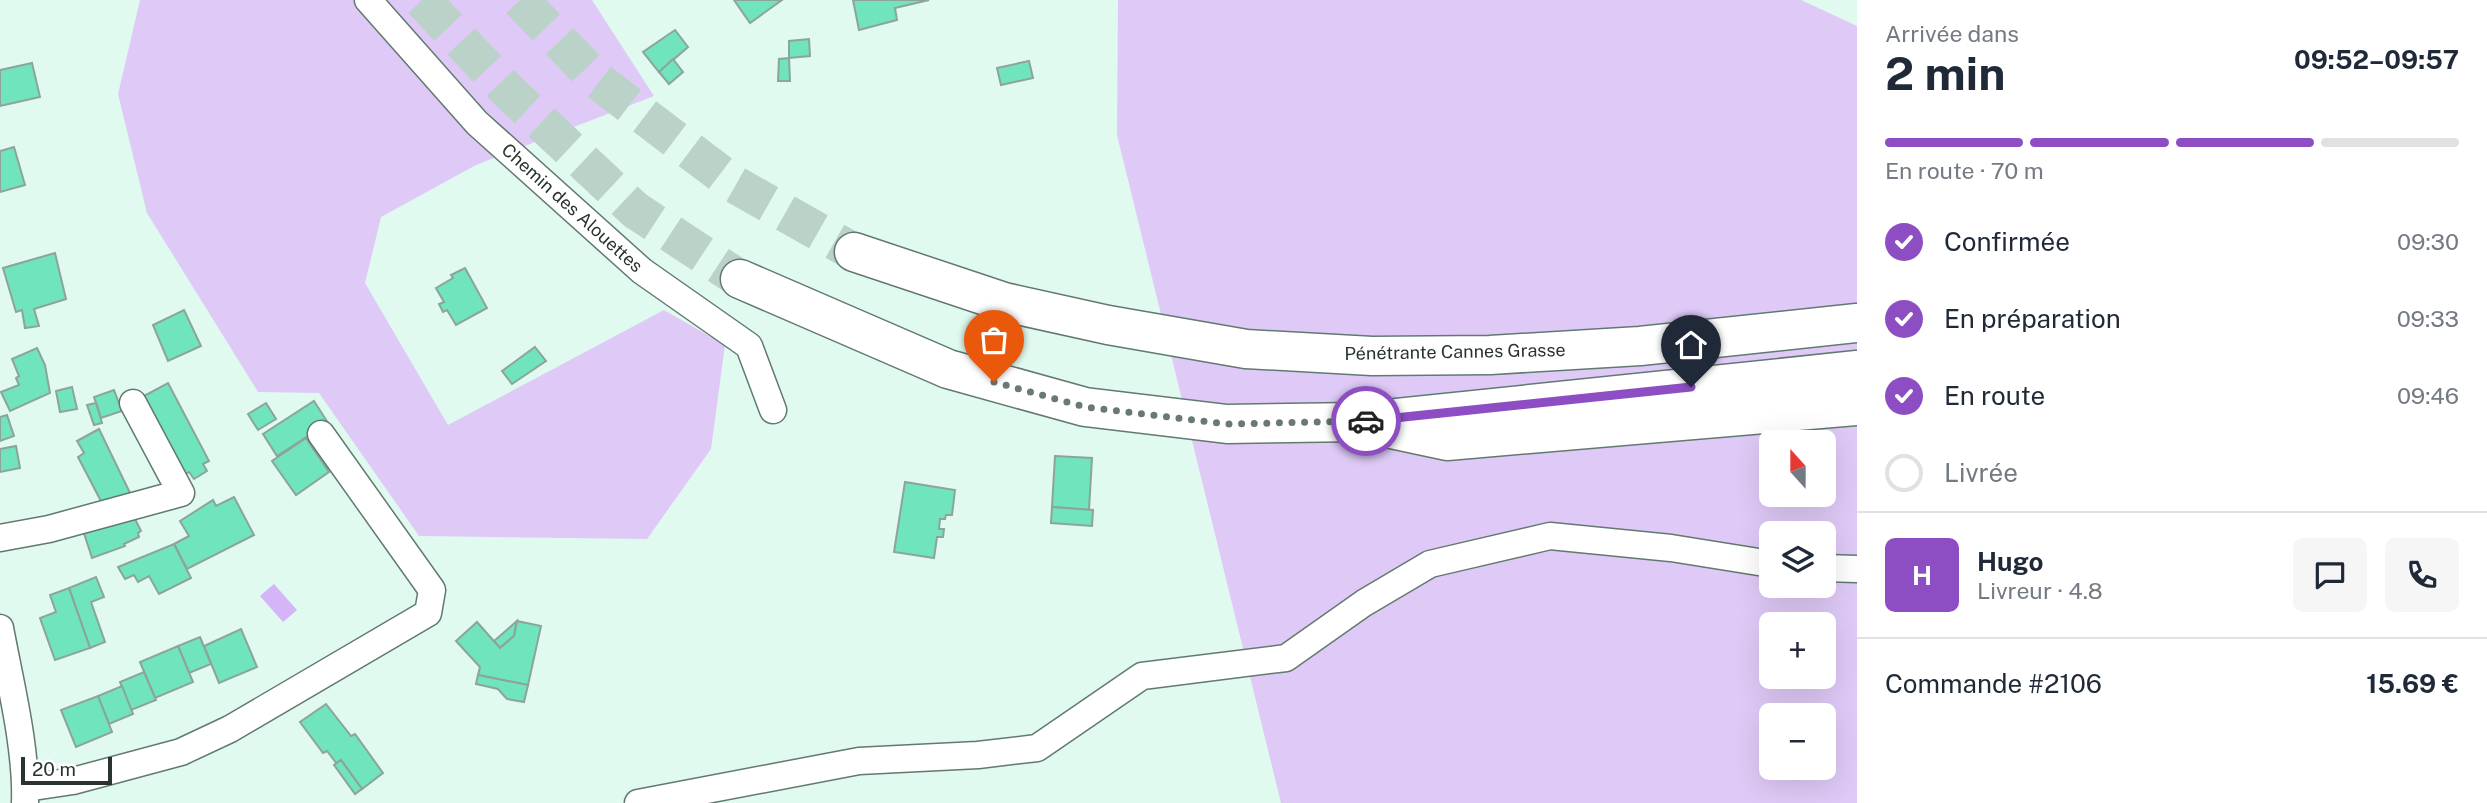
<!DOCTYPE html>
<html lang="fr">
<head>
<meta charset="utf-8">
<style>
	:root { --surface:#fff; --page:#f6f6f7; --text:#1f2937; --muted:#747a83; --line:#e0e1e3; --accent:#8d4ec4 }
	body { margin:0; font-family:"Public Sans",sans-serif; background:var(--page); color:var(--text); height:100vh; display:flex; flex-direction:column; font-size:26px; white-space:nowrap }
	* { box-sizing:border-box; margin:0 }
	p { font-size:23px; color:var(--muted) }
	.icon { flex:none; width:38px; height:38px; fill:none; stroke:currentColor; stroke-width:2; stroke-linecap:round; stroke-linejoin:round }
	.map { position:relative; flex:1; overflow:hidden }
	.sheet { display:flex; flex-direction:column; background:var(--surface); width:630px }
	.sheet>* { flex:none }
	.needle { width:46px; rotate:339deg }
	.controls { position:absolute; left:1759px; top:430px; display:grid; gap:14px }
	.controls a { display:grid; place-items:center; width:77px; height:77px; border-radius:10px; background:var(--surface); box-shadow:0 7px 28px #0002; font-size:35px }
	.scale { position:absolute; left:21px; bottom:18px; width:91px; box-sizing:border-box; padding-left:7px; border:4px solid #29332f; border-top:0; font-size:19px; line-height:24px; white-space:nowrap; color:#29332f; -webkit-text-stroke:5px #fff; paint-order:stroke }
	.pin { position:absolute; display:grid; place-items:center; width:60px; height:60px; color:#fff; margin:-72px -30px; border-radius:50% 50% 50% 0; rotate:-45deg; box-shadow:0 0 7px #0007 }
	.pin .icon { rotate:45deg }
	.courier { position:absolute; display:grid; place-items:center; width:70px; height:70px; margin:-35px; border:5px solid #8d4ec4; border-radius:50%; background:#fff; color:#222; box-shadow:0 2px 9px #0007 }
	.summary em { font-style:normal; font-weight:700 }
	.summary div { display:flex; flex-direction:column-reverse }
	.summary { display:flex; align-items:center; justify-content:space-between; height:119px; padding:0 28px }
	h1 { font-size:46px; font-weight:700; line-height:52px }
	.bar { display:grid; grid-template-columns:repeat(4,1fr); gap:10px 7px; align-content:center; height:84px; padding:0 28px }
	.bar i { height:9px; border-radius:5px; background:var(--line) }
	.bar .active { background:var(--accent) }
	.bar p { grid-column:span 4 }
	.line { display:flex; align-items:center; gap:18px; padding:0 28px; border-top:2px solid var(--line) }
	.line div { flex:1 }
	.round { display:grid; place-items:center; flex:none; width:74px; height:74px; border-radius:10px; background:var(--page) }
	ol { padding:0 28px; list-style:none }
	li { display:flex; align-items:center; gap:21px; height:77px }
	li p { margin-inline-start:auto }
	li .icon { padding:7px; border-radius:50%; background:var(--accent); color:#fff; stroke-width:4 }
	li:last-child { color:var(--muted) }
	li i { width:38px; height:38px; border:4px solid var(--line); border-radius:50% }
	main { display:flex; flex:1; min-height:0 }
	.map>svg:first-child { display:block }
</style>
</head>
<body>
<main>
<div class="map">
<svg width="1857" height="803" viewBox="0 0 1857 803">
	<rect width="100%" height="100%" fill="#e0faf0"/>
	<g fill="#dfcaf7" fill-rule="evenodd">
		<polygon points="140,0 592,0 654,96 476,165 381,217 365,283 448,425 664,310 725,345 711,449 647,539 419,536 319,393 258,392 147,213 118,94"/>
		<path d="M1118,0H1801L1857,26V803H1281L1117,135ZM1771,443H1824V495H1771ZM1771,534H1824V586H1771ZM1771,625H1824V677H1771ZM1771,716H1824V768H1771Z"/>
	</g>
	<polygon fill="#d4b5f7" points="274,584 297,610 283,622 260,596"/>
	<g fill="#6fe4bd" stroke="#8ca49a" stroke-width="2">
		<polygon points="734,0 782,0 750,23"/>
		<polygon points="853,0 929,0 895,8 897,20 859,30"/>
		<polygon points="675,30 688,47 659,72 643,52"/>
		<polygon points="809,39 810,56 789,58 789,41"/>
		<polygon points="789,58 790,81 778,81 779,59"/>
		<polygon points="673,59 683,72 669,84 659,72"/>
		<polygon points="1029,61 1033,78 1001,85 997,68"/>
		<polygon points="32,63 40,97 0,106 0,70"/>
		<polygon points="14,147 25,185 0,192 0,151"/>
		<polygon points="55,253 66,299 34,309 39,326 25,328 22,310 16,312 3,268"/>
		<polygon points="465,268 487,308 456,325 447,310 443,312 439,304 444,302 436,288 453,278 451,275"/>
		<polygon points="184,310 201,346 168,361 153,325"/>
		<polygon points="535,347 546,361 512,384 502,371"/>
		<polygon points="37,348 45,365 50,393 10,411 1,392 19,385 16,378 19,376 12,359"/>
		<polygon points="168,383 209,461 203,464 207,471 194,479 189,472 185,474 144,396"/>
		<polygon points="72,387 77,409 60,412 56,391"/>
		<polygon points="114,390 122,411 101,418 94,397"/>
		<polygon points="314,401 328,423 277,456 263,434"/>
		<polygon points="96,403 102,423 94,425 87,405"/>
		<polygon points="266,403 276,419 258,430 248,414"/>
		<polygon points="7,415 14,436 0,441 0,417"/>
		<polygon points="99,429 133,499 104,507 78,457 84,453 77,441"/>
		<polygon points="306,438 329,472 296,495 272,461"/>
		<polygon points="16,446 20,468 0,472 0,449"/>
		<polygon points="1055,456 1092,458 1089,510 1052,507"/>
		<polygon points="905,482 955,490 952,515 946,515 945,519 940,519 939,529 944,529 943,537 937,537 934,558 894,552"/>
		<polygon points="234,497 254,535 187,569 174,544 189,536 180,521 213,500 216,506"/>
		<polygon points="1052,507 1093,510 1092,526 1051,523"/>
		<polygon points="132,513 141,531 138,533 139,537 124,544 125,546 92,558 83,530"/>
		<polygon points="174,544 191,578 159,594 149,576 138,582 134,575 125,579 118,567"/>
		<polygon points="96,577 104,597 91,602 105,642 90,648 69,588"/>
		<polygon points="69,588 90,648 55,660 40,618 56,612 50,595"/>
		<polygon points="517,621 514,636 500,648 494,641"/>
		<polygon points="517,621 541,626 528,685 478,675 480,667 456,641 477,622 500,648 514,636"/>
		<polygon points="241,629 257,667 219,683 204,646"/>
		<polygon points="200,637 211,664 189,673 178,646"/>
		<polygon points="178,646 193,682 155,698 140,662"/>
		<polygon points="144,672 156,700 131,710 120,682"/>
		<polygon points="478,675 528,685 524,702 507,699 498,689 476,684"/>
		<polygon points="122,686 133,714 109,724 98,696"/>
		<polygon points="98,696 112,732 76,747 61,710"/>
		<polygon points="326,704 351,736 355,734 383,773 362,789 341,760 337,764 327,751 323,753 300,722"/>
		<polygon points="341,760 362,789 355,794 334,765"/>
	</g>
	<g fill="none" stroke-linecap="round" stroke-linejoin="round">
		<g stroke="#bbd2c9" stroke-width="38" stroke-dasharray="38 19" stroke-linecap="butt">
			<polyline points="422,0 508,91 635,210 740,279"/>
			<polyline points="520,0 598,81 734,184 854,252"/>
		</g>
		<g stroke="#627970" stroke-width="29">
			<g id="minor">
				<polyline points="368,0 477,123 642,271 749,346 773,410"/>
				<polyline points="0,538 49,529 181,493 133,403"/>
				<polyline points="1824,568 1857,569"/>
				<path d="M0,628C10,682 27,749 25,803"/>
				<polyline points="26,788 73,781 181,752 230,729 428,613 432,590 321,434"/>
				<polyline points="638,803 859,761 978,755 1037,748 1142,676 1286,658 1364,603 1430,564 1550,536 1671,548 1771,564"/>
			</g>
		</g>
		<g stroke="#627970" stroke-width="41">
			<g id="trunk">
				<polyline points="854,252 1004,302 1108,325 1246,349 1372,356 1490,355 1640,346 1857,323"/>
				<polyline points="740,279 948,369 1085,407 1227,424 1358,422 1857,370"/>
				<polyline points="1391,429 1447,441 1857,406"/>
			</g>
		</g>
		<use href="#minor" stroke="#fff" stroke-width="26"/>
		<use href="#trunk" stroke="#fff" stroke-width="38"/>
	</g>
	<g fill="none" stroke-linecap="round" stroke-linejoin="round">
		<polyline stroke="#697973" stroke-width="7" stroke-dasharray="0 12.6" points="994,382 1085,407 1227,424 1366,421"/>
		<polyline stroke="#8d4ec4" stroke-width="9" points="1366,421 1691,387"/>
	</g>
	<g text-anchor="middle" stroke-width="5" stroke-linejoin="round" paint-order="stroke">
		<g font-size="18" fill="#29332f" stroke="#fff">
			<text transform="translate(572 208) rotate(42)" y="6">Chemin des Alouettes</text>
			<text transform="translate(1455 352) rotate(-1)" y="6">Pénétrante Cannes Grasse</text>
		</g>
	</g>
</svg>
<div class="controls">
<a><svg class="needle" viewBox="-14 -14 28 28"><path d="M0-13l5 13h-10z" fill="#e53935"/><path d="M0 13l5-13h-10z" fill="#747a83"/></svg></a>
<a><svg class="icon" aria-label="layers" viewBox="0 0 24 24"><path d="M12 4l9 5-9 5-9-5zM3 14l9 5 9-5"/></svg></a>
<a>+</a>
<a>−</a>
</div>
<div class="scale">20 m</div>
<div class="pin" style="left:994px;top:382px;background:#ea580c"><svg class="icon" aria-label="bag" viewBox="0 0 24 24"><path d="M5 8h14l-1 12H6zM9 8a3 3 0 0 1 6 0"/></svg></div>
<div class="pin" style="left:1691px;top:387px;background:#1f2937"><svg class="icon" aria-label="home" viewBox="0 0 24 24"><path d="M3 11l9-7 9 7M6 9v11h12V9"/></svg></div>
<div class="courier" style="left:1366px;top:421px"><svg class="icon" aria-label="car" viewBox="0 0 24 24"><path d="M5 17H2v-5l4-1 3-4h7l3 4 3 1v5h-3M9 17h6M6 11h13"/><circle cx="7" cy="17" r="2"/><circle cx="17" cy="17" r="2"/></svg></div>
</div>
<section class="sheet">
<div class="summary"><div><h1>2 min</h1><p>Arrivée dans</p></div><em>09:52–09:57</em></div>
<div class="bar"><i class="active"></i><i class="active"></i><i class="active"></i><i></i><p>En route · 70 m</p></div>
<ol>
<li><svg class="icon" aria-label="check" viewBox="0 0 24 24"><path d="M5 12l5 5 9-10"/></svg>Confirmée<p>09:30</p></li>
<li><svg class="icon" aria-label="check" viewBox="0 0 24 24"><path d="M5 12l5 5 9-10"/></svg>En préparation<p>09:33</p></li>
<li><svg class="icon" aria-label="check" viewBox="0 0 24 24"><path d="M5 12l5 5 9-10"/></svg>En route<p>09:46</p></li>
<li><i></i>Livrée</li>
</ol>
<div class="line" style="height:126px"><b class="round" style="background:var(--accent);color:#fff">H</b><div><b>Hugo</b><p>Livreur · 4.8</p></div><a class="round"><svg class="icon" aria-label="chat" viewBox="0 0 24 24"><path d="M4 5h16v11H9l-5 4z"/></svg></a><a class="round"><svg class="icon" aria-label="phone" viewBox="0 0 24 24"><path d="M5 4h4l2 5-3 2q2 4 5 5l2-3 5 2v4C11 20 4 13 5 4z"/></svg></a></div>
<div class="line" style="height:91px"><div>Commande #2106</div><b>15.69 €</b></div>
</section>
</main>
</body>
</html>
